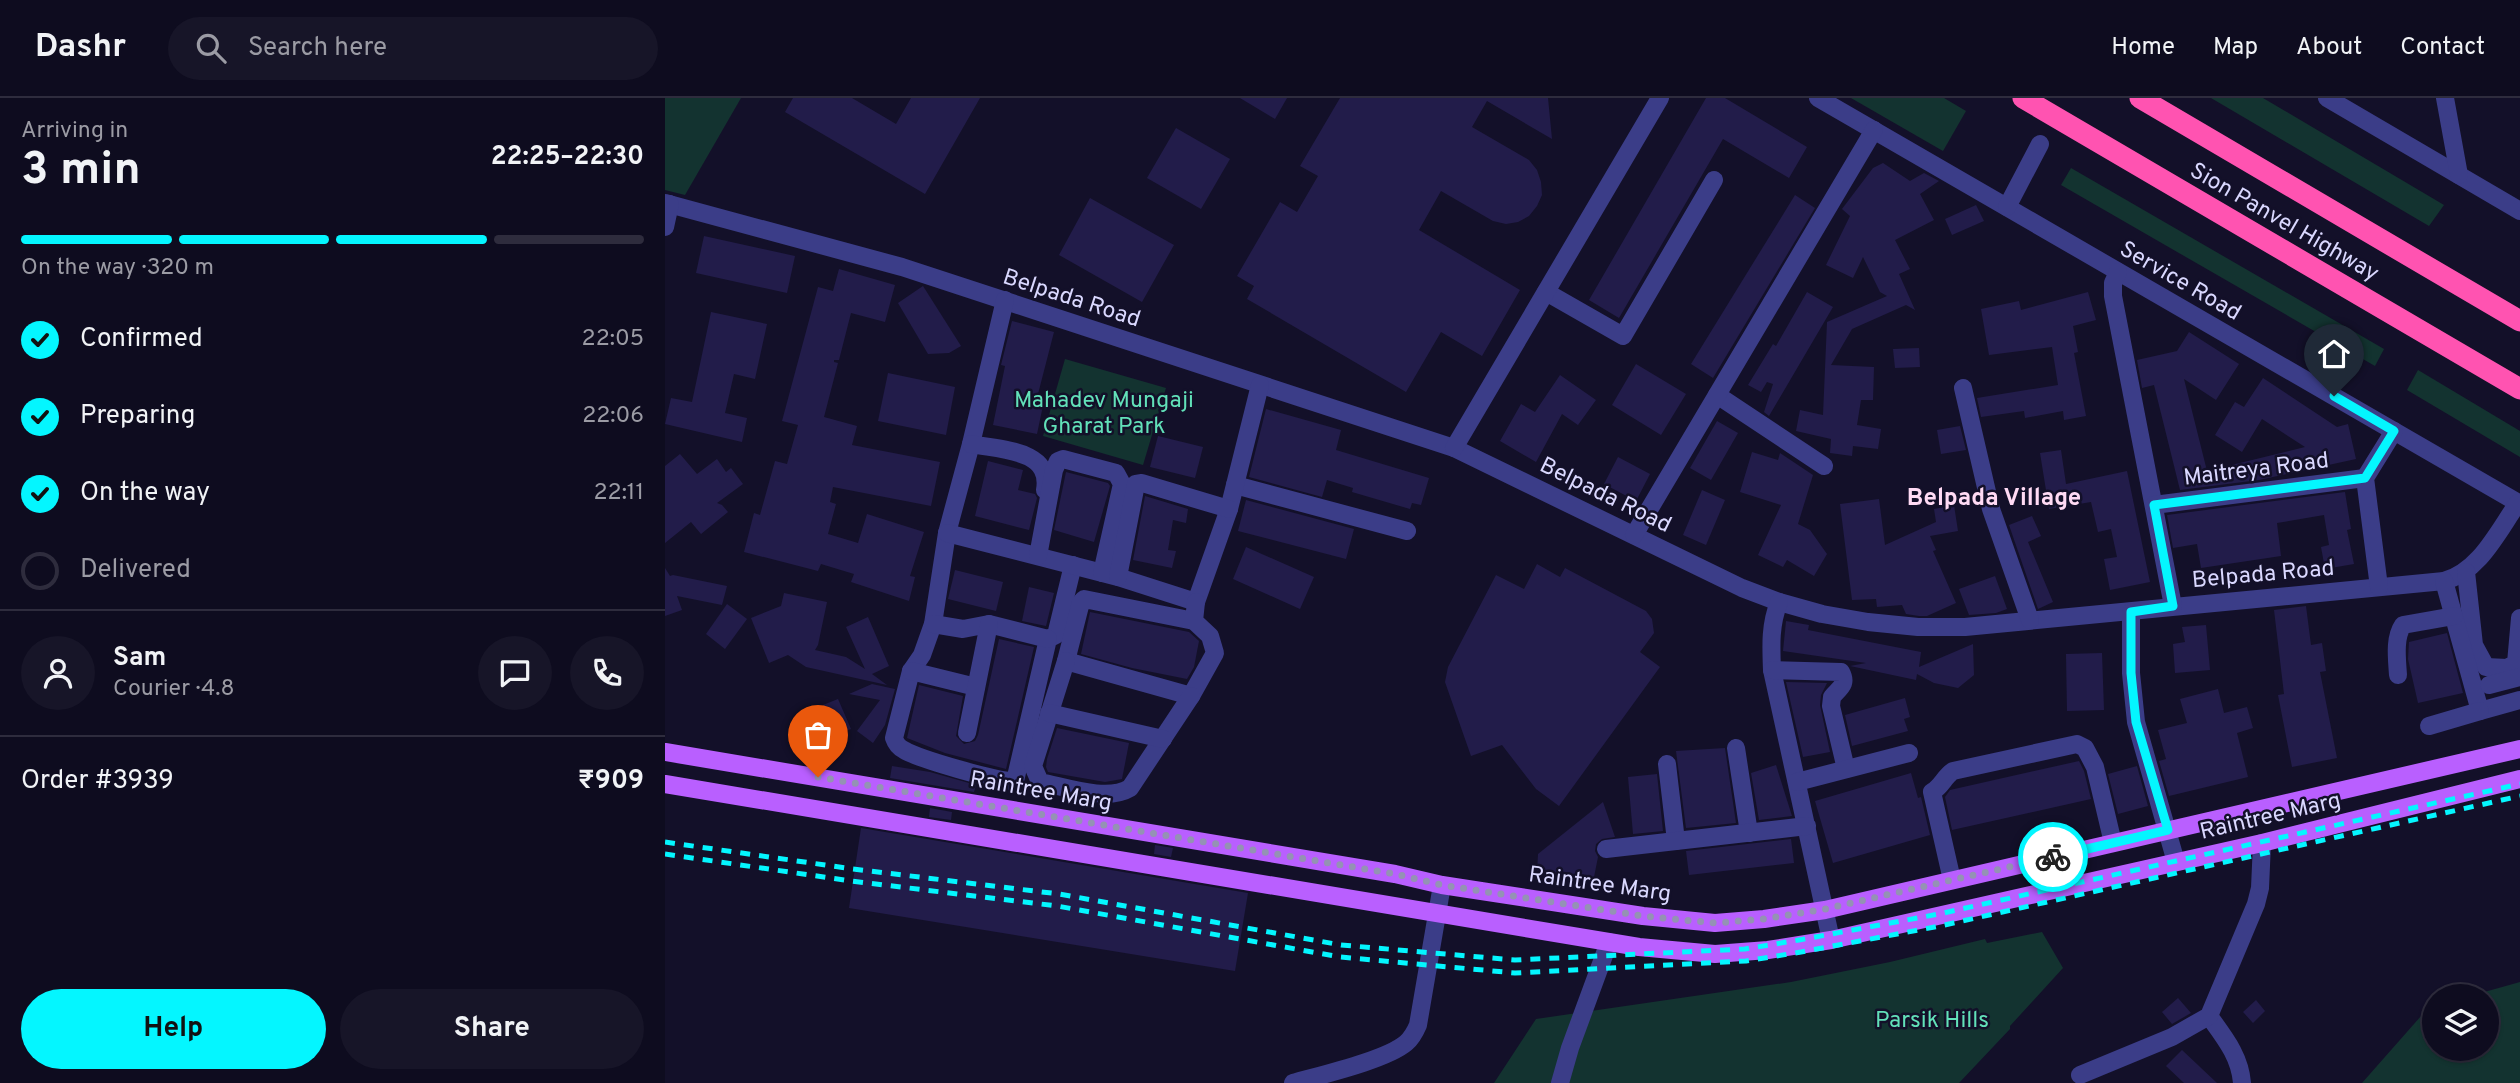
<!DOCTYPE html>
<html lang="en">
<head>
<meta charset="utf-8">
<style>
	:root { --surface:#0e0c1f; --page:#171528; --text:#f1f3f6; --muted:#9b9ba4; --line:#2e2c3d; --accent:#04f6ff }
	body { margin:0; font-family:Overpass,sans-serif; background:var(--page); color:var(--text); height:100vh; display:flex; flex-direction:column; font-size:26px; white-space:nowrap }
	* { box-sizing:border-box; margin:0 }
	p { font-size:23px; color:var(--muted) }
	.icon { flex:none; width:38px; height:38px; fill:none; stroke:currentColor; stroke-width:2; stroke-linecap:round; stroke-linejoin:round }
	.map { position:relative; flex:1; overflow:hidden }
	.drawer { display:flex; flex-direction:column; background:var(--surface); width:665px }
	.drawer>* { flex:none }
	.buttons { position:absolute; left:1757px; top:886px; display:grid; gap:14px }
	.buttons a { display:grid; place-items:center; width:77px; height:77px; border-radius:50%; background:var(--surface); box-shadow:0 2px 5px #0004,0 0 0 2px var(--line); font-size:35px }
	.pin { position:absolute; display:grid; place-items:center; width:60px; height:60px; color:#fff; margin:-72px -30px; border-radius:50% 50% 50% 0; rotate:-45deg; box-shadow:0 0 7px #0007 }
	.pin .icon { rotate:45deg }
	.courier { position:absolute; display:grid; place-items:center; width:70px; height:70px; margin:-35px; border:5px solid #04f6ff; border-radius:50%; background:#fff; color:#222; box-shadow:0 2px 9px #0007 }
	.headline em { font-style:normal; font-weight:700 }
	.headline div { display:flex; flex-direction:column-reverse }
	.headline { display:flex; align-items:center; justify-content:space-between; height:119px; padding:0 21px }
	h1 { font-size:46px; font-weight:700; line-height:52px }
	.bar { display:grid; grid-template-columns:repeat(4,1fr); gap:10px 7px; align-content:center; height:84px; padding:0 21px }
	.bar i { height:9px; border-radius:5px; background:var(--line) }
	.bar .selected { background:var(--accent) }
	.bar p { grid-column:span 4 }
	.line { display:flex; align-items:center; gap:18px; padding:0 21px; border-top:2px solid var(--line) }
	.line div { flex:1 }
	.round { display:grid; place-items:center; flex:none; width:74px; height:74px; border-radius:37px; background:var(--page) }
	ol { padding:0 21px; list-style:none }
	li { display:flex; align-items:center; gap:21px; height:77px }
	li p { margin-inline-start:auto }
	li .icon { padding:7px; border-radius:50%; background:var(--accent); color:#111; stroke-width:4 }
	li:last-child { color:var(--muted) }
	li i { width:38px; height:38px; border:4px solid var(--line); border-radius:50% }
	.button { display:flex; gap:14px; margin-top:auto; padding:14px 21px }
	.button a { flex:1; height:80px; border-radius:42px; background:var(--accent); color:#111; font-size:28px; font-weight:700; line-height:80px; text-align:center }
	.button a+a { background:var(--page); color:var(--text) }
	header { display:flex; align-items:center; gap:42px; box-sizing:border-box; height:98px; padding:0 35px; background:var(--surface); border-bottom:2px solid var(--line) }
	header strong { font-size:33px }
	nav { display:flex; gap:38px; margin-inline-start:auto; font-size:24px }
	.search { width:490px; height:63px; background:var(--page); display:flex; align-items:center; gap:18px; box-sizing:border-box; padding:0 24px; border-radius:38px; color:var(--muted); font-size:26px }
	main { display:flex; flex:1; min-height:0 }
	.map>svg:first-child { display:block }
</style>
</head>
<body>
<header>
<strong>Dashr</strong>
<div class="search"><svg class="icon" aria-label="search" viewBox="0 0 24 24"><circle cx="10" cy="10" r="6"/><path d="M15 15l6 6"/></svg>Search here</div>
<nav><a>Home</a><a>Map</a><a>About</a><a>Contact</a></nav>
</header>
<main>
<section class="drawer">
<div class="headline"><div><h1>3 min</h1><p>Arriving in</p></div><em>22:25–22:30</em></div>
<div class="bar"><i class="selected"></i><i class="selected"></i><i class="selected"></i><i></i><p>On the way · 320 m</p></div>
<ol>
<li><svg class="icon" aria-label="check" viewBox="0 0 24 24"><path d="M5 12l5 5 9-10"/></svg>Confirmed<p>22:05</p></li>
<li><svg class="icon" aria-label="check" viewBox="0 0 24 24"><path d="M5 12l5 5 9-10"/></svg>Preparing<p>22:06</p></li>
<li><svg class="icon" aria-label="check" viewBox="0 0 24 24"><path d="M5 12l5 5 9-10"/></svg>On the way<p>22:11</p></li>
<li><i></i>Delivered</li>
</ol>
<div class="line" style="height:126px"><a class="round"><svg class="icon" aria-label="person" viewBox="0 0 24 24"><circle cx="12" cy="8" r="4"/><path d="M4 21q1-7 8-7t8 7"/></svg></a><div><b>Sam</b><p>Courier · 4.8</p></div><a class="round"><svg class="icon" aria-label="chat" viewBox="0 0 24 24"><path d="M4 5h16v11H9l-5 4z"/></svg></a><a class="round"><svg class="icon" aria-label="phone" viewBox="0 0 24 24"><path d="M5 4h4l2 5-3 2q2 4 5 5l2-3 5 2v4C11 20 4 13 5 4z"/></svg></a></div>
<div class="line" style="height:91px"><div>Order #3939</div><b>₹909</b></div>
<div class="button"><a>Help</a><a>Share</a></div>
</section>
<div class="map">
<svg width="1855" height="985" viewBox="0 0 1855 985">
	<rect width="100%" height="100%" fill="#131029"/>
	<g fill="#133330">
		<polygon points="0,0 76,0 20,97 0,92"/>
		<polygon points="1186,0 1279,0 1301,13 1278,53"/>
		<polygon points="1546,0 1598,0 1779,107 1764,128"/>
		<polygon points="1406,70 1719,251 1710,268 1396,87"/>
		<polygon points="400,261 501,290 478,367 378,338"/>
		<polygon points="1753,272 1855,333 1855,359 1742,292"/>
		<polygon points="1377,834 1398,870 1345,928 1345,931 1294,985 829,985 871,921 1126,884 1225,864 1320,841 1322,845"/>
		<polygon points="1855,884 1855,985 1697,985 1764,909 1769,908 1769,950 1822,950 1822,898 1805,898"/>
	</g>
	<g fill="#221c4a">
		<polygon points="128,0 187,0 231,26 246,0 315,0 260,96 120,14"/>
		<polygon points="575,0 622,0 610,21"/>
		<polygon points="675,0 883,0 887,41 822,3 807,29 864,62 872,72 876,84 877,97 872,108 864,118 853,124 841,126 828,123 776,93 754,132 855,192 817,258 776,234 741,294 582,201 589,188 572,178 615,104 632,114 653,78 635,68"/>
		<polygon points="1041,0 1060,0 1142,49 1124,80 1058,41 954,220 924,202"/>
		<polygon points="511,30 565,61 536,111 482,80"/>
		<polygon points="1218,65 1245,83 1259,75 1274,83 1255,96 1269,122 1230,142 1245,171 1234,176 1250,212 1241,207 1187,231 1166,267 1209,269 1208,302 1196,302 1192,327 1216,331 1213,351 1188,348 1187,358 1165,355 1166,341 1131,333 1135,312 1158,317 1162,224 1222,198 1215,194 1198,159 1188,180 1161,167 1185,118 1177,111 1208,70"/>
		<polygon points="1130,97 1150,110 1048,280 1026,266"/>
		<polygon points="425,100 509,147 477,204 394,157"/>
		<polygon points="1311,107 1319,123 1287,137 1280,121"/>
		<polygon points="39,138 130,158 122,195 31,175"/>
		<polygon points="174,171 230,187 220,224 186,215 174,262 169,262 169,264 173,265 159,319 192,328 187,347 275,364 266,408 168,389 165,404 171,406 163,436 193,445 202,416 259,434 245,478 250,479 244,503 186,484 189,476 156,466 153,473 79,454 89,415 95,417 110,363 122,366 133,327 117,323 153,189 168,193"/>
		<polygon points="258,188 296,248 284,255 263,256 233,205"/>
		<polygon points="1142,194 1168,209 1104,318 1099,314 1108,286 1102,284 1096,294 1083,287 1108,246 1111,248"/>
		<polygon points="1423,194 1431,222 1408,228 1413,254 1409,255 1421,318 1399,322 1398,313 1360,320 1359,313 1316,319 1312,300 1393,287 1387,249 1324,257 1316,211 1354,203 1356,212"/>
		<polygon points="46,214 102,226 90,281 69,276 60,315 82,320 77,344 0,326 6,300 27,304"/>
		<polygon points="347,223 389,234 373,296 380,298 372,336 328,327 340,268 336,267"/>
		<polygon points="1524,234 1574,266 1551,302 1519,281 1542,373 1640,349 1597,321 1577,354 1550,337 1570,304 1579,309 1598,280 1672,329 1683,326 1691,361 1594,382 1515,392 1489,287 1477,290 1472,262 1512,253"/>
		<polygon points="1254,250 1255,269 1230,270 1228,251"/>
		<polygon points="971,266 1021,296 996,337 947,307"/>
		<polygon points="223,275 290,289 281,337 213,323"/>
		<polygon points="895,277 931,302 913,327 897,316 871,364 835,343 856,306 870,314"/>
		<polygon points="601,311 676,332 671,352 764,380 756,407 747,405 745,411 687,394 688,390 662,382 657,399 584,379"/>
		<polygon points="1052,323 1073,335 1046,382 1025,370"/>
		<polygon points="1295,328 1301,352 1276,356 1272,332"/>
		<polygon points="493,338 538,349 530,380 485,369"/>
		<polygon points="1396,352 1401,386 1462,373 1485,484 1445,492 1439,461 1452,459 1446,431 1433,434 1426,404 1384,411 1375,355"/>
		<polygon points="1087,354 1113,362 1115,355 1148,377 1133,426 1145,432 1162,456 1149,478 1122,462 1118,469 1093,457 1116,407 1075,394"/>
		<polygon points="15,356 32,376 52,361 61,374 66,370 78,386 52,405 57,407 63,414 36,436 26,424 0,445 0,368"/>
		<polygon points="953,359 985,376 971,403 939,386"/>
		<polygon points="323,363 358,372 353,392 370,396 372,400 364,432 310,418"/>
		<polygon points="401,374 443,385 445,388 429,444 389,432"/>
		<polygon points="1037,392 1060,402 1041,447 1018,437"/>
		<polygon points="1680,394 1686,431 1682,432 1689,466 1660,471 1656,449 1664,447 1659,417 1612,425 1616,458 1536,470 1532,446 1508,450 1502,417"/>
		<polygon points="480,398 523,411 521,425 508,422 503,452 511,453 507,470 468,462"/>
		<polygon points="1214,401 1220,447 1271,424 1269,411 1289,407 1293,433 1265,438 1271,452 1268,453 1291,505 1262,518 1254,518 1241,516 1237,507 1212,509 1211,501 1187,502 1175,406"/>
		<polygon points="581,402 689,431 681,461 573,433"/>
		<polygon points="1367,418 1376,438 1363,444 1388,504 1373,511 1344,427"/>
		<polygon points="581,449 649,479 635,511 568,481"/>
		<polygon points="872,466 895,479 900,470 981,513 987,521 989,535 975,554 995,569 894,708 871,691 837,647 806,658 780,584 783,569 831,477 859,491"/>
		<polygon points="0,470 5,478 8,477 62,488 57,507 12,498 17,512 0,518"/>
		<polygon points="290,472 338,484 331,513 283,501"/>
		<polygon points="1330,478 1342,511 1331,515 1304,517 1294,491"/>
		<polygon points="364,489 389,495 381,528 357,523"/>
		<polygon points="119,495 162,504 153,547 150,552 181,559 200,571 181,529 203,519 224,568 207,576 222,587 141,569 123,557 104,565 86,520 116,508"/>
		<polygon points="62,506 82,521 60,551 41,536"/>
		<polygon points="1641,508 1646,547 1657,545 1661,573 1655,574 1672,660 1627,669 1613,597 1619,596 1609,512"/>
		<polygon points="425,514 524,534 534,543 529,569 522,581 467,570 416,556"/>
		<polygon points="1121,523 1144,527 1143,532 1256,554 1254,569 1308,546 1309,577 1293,590 1269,585 1252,576 1251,582 1185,568 1201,565 1118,553"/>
		<polygon points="1541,527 1545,572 1510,575 1508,546 1520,544 1517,529"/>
		<polygon points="1782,535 1798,595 1753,605 1743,561 1744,544"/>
		<polygon points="334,541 369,549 341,671 280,655 242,640 254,587 298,598 291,638 299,646 310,643 313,637"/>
		<polygon points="1437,555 1439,612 1402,613 1401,556"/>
		<polygon points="1121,584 1162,585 1156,597 1155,607 1165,654 1138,659"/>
		<polygon points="207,586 230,591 220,627 208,645 192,633 215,602 184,596"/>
		<polygon points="1553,591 1559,615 1582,609 1588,630 1572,635 1583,679 1504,698 1494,663 1501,661 1493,632 1522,625 1515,601"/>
		<polygon points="1240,600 1245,619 1239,621 1243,633 1187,648 1180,617"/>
		<polygon points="173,601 186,631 171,637 158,607"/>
		<polygon points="392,630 464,645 457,681 440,684 383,674 381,669 382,661"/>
		<polygon points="1060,650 1071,725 1021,730 1011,653"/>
		<polygon points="1414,663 1419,673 1426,701 1287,732 1280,699 1285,692"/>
		<polygon points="1111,667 1127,718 1094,722 1086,675"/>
		<polygon points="227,668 265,674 311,687 309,694 225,680"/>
		<polygon points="1472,668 1483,708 1453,716 1443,676"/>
		<polygon points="1246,675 1253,700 1256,699 1265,737 1168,765 1150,703"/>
		<polygon points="992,676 998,733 968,736 963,679"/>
		<polygon points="938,704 950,739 937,741 931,746 930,753 933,759 929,779 872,775 873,756"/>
		<polygon points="265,710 287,714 286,722 264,719"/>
		<polygon points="196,730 583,795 570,873 184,810"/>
		<polygon points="1126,741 1129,765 1024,777 1021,753"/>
		<polygon points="490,747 508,750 506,759 489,756"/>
		<polygon points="1513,900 1526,915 1507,926 1497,914"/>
		<polygon points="1591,902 1600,913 1588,925 1578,914"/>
		<polygon points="1517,952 1552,985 1519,985 1501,968"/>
	</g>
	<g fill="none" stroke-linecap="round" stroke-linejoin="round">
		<g stroke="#3b3d88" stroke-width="18">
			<polyline points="1153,0 1855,406"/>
			<polyline points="1662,0 1855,113"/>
			<polyline points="1780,0 1794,77"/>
			<path d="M0,105L237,169L789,350L1077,490L1114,504L1157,516L1203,524L1253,529H1300L1779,483C1815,473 1833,433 1853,405"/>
			<polyline points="1342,109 1375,46"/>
			<polyline points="0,129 5,106"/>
			<polyline points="1453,174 1448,185 1448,198 1508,508"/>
			<polyline points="881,194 958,238 1049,82"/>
			<path d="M340,202L306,346L282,435L268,526L257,557L246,573L229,640C231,646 233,649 239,652C254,661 333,684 350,683L383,541L391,537L408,467"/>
			<polyline points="1298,290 1326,411 1365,522"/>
			<polyline points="1052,297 1159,368"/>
			<path d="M306,346C335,352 387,351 380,392"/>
			<polyline points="789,350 995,0"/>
			<polyline points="570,387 742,433"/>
			<polyline points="1489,407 1700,380"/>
			<polyline points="282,435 453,479 531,504 564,411 595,287"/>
			<polyline points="969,437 1209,32"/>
			<polyline points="373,458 389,372 393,363 398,361 451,375 457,386 437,475"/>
			<polyline points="1801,474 1809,547 1821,569 1842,570 1851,565 1855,520"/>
			<polyline points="453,479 471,386 477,385 564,411"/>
			<polyline points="1779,483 1815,613 1855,602"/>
			<polyline points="1714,489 1700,380 1729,333"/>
			<path d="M1114,504C1105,527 1106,547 1107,572L1166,842"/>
			<polyline points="1466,514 1466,575 1471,624 1511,764"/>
			<polyline points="529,523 419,501 416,504 401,563 526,598 550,555 545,538 529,523 531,504"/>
			<polyline points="268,526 298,531 324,526 383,541"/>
			<path d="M401,563L368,668L375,684C401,689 442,704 465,690L526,598"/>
			<path d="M1107,572L1176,574C1183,587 1174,590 1167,599L1166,608L1181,671"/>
			<polyline points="246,573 311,589"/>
			<path d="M1733,577C1732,561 1729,540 1738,527L1789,518"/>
			<polyline points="1824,587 1855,579"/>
			<polyline points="384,615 498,641"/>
			<polyline points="1764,628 1815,613"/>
			<polyline points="302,635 324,526"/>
			<polyline points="1071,650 1084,735"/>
			<polyline points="1002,666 1011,743"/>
			<polyline points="1132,684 1244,655"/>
			<polyline points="941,751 1142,728"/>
			<path d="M1287,782L1267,694C1277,688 1279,679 1288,673L1412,646L1420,650L1430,669L1448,745"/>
			<path d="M1544,918C1559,939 1575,958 1577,985"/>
			<polyline points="1415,977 1507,939 1544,918 1591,806 1595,790 1597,745"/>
			<path d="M628,985C656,977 721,962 741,945C747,940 750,934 753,927L777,787"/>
			<polyline points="895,985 905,950 944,844"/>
		</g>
		<g stroke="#b95fff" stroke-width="18">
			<polyline points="0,654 730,776 777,787 978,818 1050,825 1099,821 1160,812 1855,651"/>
			<polyline points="0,686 974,849 1050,856 1103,852 1166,842 1597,745 1855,681"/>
		</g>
		<g stroke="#ff53b1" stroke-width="21">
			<polyline points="1358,0 1855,291"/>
			<polyline points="1475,0 1855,223"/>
		</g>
		<g stroke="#04f6ff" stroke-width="5" stroke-dasharray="10 9" stroke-linecap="butt">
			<polyline points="0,744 188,771 394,796 676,847 850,862 1080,851 1134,842 1274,816 1855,686"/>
			<polyline points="0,756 186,783 392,808 675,859 850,875 1081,863 1136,854 1275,828 1855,698"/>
		</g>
	</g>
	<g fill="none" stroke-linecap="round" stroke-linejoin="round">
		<polyline stroke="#9492b4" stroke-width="7" stroke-dasharray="0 12.6" points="153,679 730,776 777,787 978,818 1050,825 1099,821 1160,811 1388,759"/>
		<polyline stroke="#04f6ff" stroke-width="9" points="1388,759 1503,732 1471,624 1466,575 1466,514 1508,508 1489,407 1700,380 1729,333 1669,298"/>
	</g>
	<g text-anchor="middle" stroke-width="5" stroke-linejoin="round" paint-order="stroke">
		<g font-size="23" fill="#dad8ff" stroke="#131029">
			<text transform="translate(1620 123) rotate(30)" y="8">Sion Panvel Highway</text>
			<text transform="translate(1516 182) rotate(30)" y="8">Service Road</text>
			<text transform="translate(407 199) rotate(18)" y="8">Belpada Road</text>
			<text transform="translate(1591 370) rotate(-7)" y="8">Maitreya Road</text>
			<text transform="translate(941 396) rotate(26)" y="8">Belpada Road</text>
			<text transform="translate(1598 475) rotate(-5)" y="8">Belpada Road</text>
			<text transform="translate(376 692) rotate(10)" y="8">Raintree Marg</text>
			<text transform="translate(1605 717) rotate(-13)" y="8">Raintree Marg</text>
			<text transform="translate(935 785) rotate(8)" y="8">Raintree Marg</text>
		</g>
		<g font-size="23" fill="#62e1b9" stroke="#131029">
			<text x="439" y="309">Mahadev Mungaji<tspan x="439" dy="26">Gharat Park</tspan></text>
			<text x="1267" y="929">Parsik Hills</text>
		</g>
		<g font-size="24" font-weight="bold" fill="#ffdaf4" stroke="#131029">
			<text x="1329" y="407">Belpada Village</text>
		</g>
	</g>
</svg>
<div class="buttons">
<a><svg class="icon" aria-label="layers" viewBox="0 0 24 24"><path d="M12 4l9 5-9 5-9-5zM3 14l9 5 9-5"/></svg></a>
</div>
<div class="pin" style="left:153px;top:679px;background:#ea580c"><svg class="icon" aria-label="bag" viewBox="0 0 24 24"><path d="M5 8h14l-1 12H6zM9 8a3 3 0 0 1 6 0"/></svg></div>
<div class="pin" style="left:1669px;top:298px;background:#1f2937"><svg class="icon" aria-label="home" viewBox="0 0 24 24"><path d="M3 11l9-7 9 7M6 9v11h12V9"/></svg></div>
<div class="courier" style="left:1388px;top:759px"><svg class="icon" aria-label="bike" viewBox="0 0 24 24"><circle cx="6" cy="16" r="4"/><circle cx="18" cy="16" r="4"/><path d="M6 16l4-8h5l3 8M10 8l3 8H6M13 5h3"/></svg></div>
</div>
</main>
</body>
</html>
